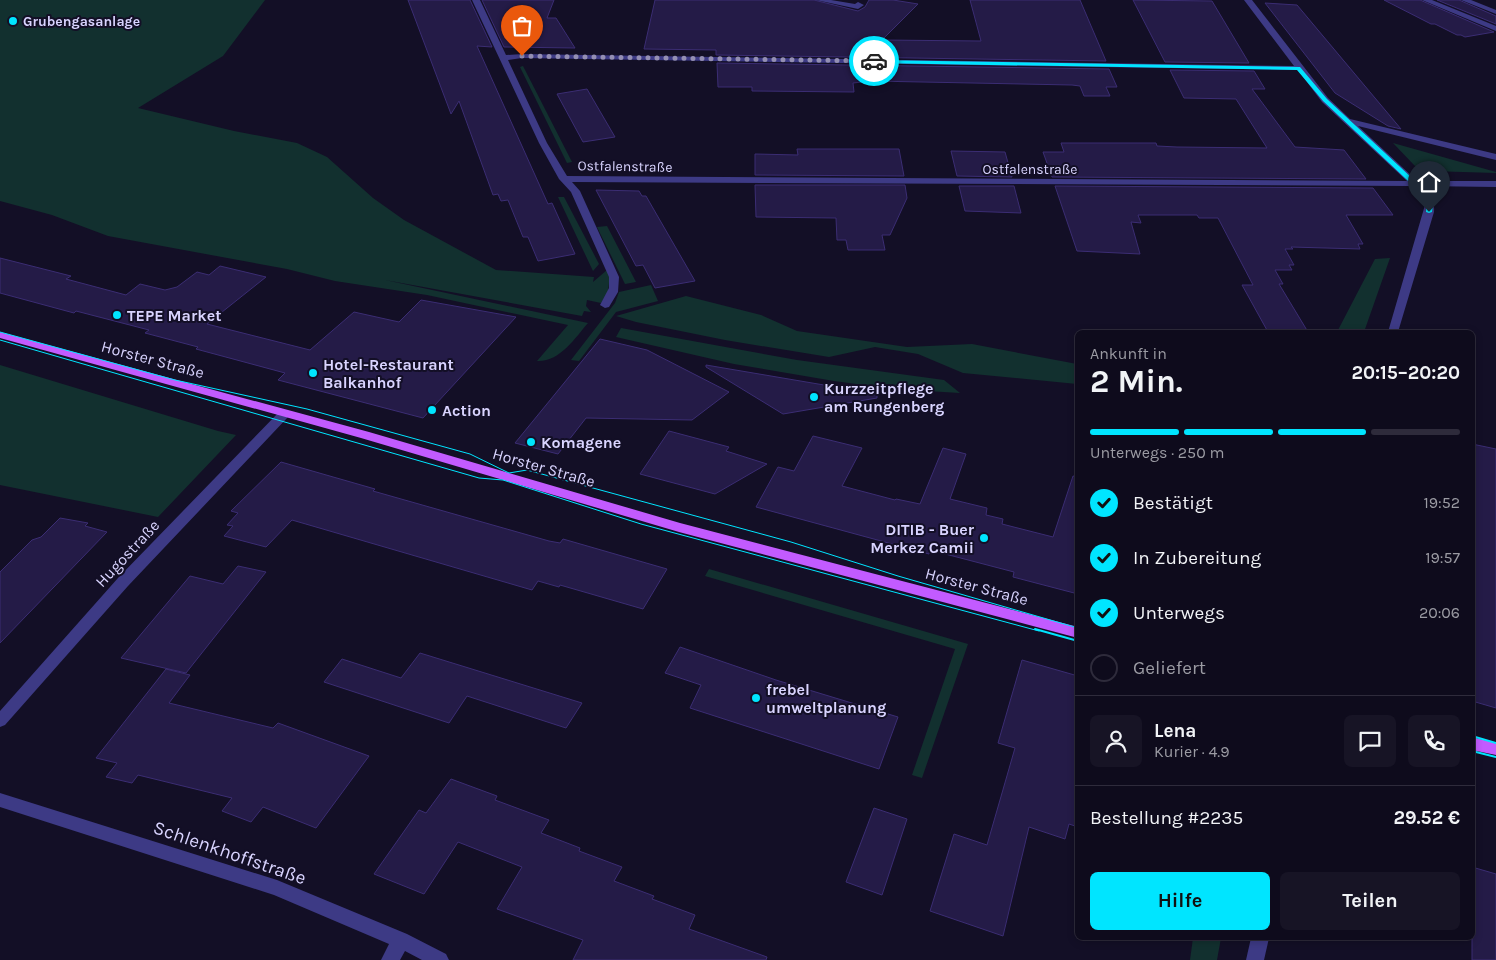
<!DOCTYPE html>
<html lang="de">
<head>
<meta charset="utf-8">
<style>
	:root { --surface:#0e0b1c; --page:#171425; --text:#f1f3f6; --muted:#9b9ba3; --line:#2e2b3b; --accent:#00e5ff }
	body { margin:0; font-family:Karla,sans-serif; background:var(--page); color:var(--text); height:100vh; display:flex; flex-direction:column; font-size:19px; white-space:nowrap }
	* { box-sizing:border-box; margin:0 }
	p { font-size:16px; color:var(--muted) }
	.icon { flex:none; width:28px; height:28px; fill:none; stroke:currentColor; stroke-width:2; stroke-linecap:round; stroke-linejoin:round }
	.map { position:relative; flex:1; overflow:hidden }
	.side { position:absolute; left:1075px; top:330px; width:400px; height:610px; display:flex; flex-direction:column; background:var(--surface); border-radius:8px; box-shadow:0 2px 8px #0003,0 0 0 1px var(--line) }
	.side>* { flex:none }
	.pin { position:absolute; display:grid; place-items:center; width:42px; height:42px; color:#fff; margin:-51px -21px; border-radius:50% 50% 50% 0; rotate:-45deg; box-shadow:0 0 5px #0007 }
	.pin .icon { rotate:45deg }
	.courier { position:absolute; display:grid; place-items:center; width:50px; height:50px; margin:-25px; border:4px solid #00e5ff; border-radius:50%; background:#fff; color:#222; box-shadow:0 1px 6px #0007 }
	.head em { font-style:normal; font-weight:700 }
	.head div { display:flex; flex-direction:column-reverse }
	.head { display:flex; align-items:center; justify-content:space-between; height:85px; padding:0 15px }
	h1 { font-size:32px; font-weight:700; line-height:38px }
	.bar { display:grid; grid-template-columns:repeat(4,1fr); gap:8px 5px; align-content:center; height:60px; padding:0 15px }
	.bar i { height:6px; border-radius:4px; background:var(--line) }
	.bar .current { background:var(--accent) }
	.bar p { grid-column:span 4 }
	.line { display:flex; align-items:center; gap:12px; padding:0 15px; border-top:1px solid var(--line) }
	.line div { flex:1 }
	.round { display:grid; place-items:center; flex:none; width:52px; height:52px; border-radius:8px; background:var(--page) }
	ol { padding:0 15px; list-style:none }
	li { display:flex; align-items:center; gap:15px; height:55px }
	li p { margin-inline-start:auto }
	li .icon { padding:5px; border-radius:50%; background:var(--accent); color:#111; stroke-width:4 }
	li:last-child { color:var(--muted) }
	li i { width:28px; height:28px; border:2px solid var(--line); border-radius:50% }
	.action { display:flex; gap:10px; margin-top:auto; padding:10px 15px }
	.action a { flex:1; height:58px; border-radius:8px; background:var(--accent); color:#111; font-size:20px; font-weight:700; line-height:58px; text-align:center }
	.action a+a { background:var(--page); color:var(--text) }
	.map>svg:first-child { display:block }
</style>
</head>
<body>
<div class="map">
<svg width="1496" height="960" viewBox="0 0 1496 960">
	<rect width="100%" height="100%" fill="#130f26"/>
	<g fill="#12302f">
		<path d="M0,0H265L223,56L138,108L234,131L297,143L327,157L373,198L404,220L496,270L594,277L593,282L607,270L610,273L608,292L601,303L587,300L586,306L591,312L584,311L582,316L385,280L588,323C575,338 560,362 537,361L568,325L427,295L335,281L287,269L108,236L52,215L0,201Z"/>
		<polygon points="523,66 572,162 567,163 520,67"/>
		<polygon points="1393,143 1496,172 1496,173 1429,171 1415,166"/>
		<polygon points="558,197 564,197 599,264 593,271"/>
		<polygon points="607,226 636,282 625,284 597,227"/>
		<polygon points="1390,258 1364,332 1337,332 1375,259"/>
		<polygon points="651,285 658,301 616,312 579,361 571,360 615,303 619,292"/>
		<polygon points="686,296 761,315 797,331 907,347 972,344 1077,364 1077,384 963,373 918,354 875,347 829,357 725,340 636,322 616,316"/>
		<polygon points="621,328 797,360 944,380 960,393 894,389 834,381 734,364 616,337"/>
		<polygon points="0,365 218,431 236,435 158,517 0,485"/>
		<polygon points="709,569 968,644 922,778 912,775 955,649 705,576"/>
		<polygon points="1193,938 1221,938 1217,960 1190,960"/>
	</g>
	<g fill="#241b47" stroke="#3b2d73">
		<polygon points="408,0 470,0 492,47 477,46 548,204 552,203 575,254 538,261 528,237 523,237 508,200 501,201 498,194 493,195 459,101 451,114"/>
		<polygon points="482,0 554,0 547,18 556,18 575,48 504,47"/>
		<polygon points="655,0 814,0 858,11 865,7 869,0 893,0 918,4 882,40 981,41 970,0 1080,0 1106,61 716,55 716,50 644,49"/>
		<polygon points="1133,0 1212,1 1249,63 1165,62"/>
		<polygon points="1384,0 1420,0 1494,32 1465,37 1461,35 1457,35 1435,24 1431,24"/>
		<polygon points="1437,0 1459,0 1496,16 1496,24"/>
		<polygon points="1265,3 1297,5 1401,129 1388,126 1335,93"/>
		<polygon points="717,63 1109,69 1117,87 1106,87 1110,96 1084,96 1080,86 1072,85 872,81 853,83 854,92 752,91 752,87 718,87"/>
		<polygon points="1170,70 1254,71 1265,89 1252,89 1295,147 1344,150 1366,179 1052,177 1043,152 1064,152 1061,143 1156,143 1157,146 1177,147 1267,148 1236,99 1184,98"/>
		<polygon points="587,89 615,137 583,142 557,94"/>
		<polygon points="797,149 899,149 904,176 755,175 755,154 798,155"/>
		<polygon points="951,151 1005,152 1012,177 957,176"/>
		<polygon points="755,185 905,185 907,198 890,235 882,235 885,250 848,250 846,240 837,240 836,218 756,217"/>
		<polygon points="959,186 1014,186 1021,213 965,211"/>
		<polygon points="1055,186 1373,188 1393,215 1346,215 1363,244 1358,244 1360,249 1291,247 1293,249 1285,249 1294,265 1289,265 1292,270 1275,270 1283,284 1279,284 1308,332 1268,332 1242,285 1253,285 1218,218 1199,218 1197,215 1138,215 1141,223 1131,222 1140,254 1077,251"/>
		<polygon points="596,190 639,191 642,196 646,196 695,281 655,288 643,265 636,266"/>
		<polygon points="0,258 71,276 66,279 126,295 140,284 165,290 177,287 197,272 209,275 220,266 266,277 207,324 310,350 354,312 399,322 421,300 516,317 423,418 278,380 285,373 196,349 198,347 145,333 149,330 76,311 74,313 0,293"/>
		<polygon points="600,339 647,350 729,392 692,420 586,418 558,454 515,443"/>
		<polygon points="706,365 877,394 877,398 783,414 706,367"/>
		<polygon points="669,431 729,447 726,451 767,464 715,494 640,474"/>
		<polygon points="813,436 862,448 842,486 895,500 896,499 920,504 943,448 966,454 950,499 987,508 986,515 1003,519 1002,524 1053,537 1073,476 1078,477 1078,594 1013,577 1014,572 930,550 929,554 756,507 778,467 794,471"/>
		<polygon points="1472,444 1496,449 1496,708 1472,701 1472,647 1475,648 1472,612"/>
		<polygon points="281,462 375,489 373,491 549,541 560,543 563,539 667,569 643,609 560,585 559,587 538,581 532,590 292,520 266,547 224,536 233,526 227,525 238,513 231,511"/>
		<polygon points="60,518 88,523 85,526 107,532 0,643 0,572 32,540 41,537"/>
		<polygon points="238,566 266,572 186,673 121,658 190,576 223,584"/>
		<polygon points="680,647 776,680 898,717 879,769 690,708 701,685 665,673"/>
		<polygon points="420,653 582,703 566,728 467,696 449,723 324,682 342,659 401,678"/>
		<polygon points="1022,660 1078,676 1078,827 1069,824 1065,839 1029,827 1003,936 930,911 954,834 987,845 1015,748 998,743"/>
		<polygon points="166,669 190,675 169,703 273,728 278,723 369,756 316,828 263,807 251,822 222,811 232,798 138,775 132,783 106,777 117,763 96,758"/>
		<polygon points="451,779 497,796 495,800 549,820 541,833 580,848 579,851 622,867 614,881 654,896 652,899 695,915 689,929 767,957 766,960 573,960 583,940 497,909 522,867 458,842 424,894 374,874 419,810 426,813"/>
		<polygon points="874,808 907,819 882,895 846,882"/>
		<polygon points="1472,867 1496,874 1496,960 1472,960"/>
	</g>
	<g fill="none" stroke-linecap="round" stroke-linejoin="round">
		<g fill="#3d3a85" fill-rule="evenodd">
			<path d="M472,0H480L506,55L522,54L1294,66L1244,0H1252L1328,98L1350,119L1496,154V160L1358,126L1417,181H1496V187L1423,186C1431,193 1435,202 1434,212L1398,332H1388L1425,205L1421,194L1412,186L572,182L580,191L619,277L618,292L609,307L605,308L600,305L609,288V277L571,192L559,179L539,143ZM522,58L1298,70L1322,102L1407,181L567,176L547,143L508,60Z"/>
			<polygon points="816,0 831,0 855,4 858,2 864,5 858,9"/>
			<polygon points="1422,0 1432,0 1496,26 1496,31"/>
			<polygon points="1461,0 1471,0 1496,10 1496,14"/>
			<polygon points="284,410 288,411 290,414 288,417 128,586 5,725 0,727 0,711 118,578 280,411"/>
			<polygon points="0,793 277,880 407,934 446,954 449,960 422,960 405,951 400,960 381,960 389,944 274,895 0,807"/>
			<polygon points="1251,938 1269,938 1264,960 1246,960"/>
		</g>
		<g fill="#c25bff" fill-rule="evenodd">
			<polygon points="0,332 369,432 680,523 1078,627 1078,638 679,532 361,438 0,338"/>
			<polygon points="1472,737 1496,743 1496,755 1472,750"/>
		</g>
		<g stroke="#00e5ff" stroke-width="1">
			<polyline points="0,332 175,380 307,409 470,454 509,473 527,470 791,542 898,576 1078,628"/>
			<polyline points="0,340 479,478 503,480 641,524 1039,631"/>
		</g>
		<g stroke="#00e5ff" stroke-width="2">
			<polyline points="1035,629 1078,641"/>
			<polyline points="1472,736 1496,743"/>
			<polyline points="1472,751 1496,757"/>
		</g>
	</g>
	<polygon fill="#00e5ff" points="874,60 1300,67 1327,99 1427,192 1433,205 1432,212 1429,213 1426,212 1426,205 1422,194 1323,101 1297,70 872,63"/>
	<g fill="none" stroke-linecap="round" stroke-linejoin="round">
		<polyline stroke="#948fb3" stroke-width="5" stroke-dasharray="0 9" points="522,56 874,61"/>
	</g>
	<g fill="#00e5ff" stroke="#130f26" stroke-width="2">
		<circle cx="13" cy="21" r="5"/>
		<circle cx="117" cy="315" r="5"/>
		<circle cx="313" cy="373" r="5"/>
		<circle cx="814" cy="397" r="5"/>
		<circle cx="432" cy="410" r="5"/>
		<circle cx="531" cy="442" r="5"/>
		<circle cx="984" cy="538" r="5"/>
		<circle cx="756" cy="698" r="5"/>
	</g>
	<g text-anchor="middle" stroke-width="4" stroke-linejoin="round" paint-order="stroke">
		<g font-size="14" font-weight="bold" fill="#d9d4ff" stroke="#130f26" text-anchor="start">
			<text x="23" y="26">Grubengasanlage</text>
		</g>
		<g font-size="14" fill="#d9d4ff" stroke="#130f26">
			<text transform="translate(625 166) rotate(1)" y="5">Ostfalenstraße</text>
			<text x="1030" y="174">Ostfalenstraße</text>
		</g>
		<g font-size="16" font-weight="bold" fill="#d9d4ff" stroke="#130f26" text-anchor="start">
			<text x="127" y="321">TEPE Market</text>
			<text x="323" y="370">Hotel-Restaurant<tspan x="323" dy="18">Balkanhof</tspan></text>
			<text x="824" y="394">Kurzzeitpflege<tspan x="824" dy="18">am Rungenberg</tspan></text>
			<text x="442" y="416">Action</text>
			<text x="541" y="448">Komagene</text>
			<text x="974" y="535" text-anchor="end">DITIB - Buer<tspan x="974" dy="18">Merkez Camii</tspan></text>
			<text x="766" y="695">frebel<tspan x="766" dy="18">umweltplanung</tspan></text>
		</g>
		<g font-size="16" fill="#d9d4ff" stroke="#130f26">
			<text transform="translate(153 359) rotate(15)" y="6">Horster Straße</text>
			<text transform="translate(544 467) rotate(16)" y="6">Horster Straße</text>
			<text transform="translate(127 553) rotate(-47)" y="6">Hugostraße</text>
			<text transform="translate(977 586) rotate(15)" y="6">Horster Straße</text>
		</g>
		<g font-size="19" fill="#d9d4ff" stroke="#130f26">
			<text transform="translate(230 852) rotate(19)" y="7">Schlenkhoffstraße</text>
		</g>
	</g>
</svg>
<div class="pin" style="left:522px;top:56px;background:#ea580c"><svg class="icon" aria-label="bag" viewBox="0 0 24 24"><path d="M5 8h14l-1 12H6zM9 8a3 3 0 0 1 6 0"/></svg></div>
<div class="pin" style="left:1429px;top:212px;background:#1f2937"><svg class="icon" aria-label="home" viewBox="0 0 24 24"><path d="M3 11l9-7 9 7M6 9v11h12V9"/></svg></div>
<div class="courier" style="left:874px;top:61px"><svg class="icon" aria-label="car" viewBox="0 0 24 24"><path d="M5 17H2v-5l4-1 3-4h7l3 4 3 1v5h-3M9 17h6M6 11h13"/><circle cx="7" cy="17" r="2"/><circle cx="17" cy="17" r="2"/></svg></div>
<section class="side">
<div class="head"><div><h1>2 Min.</h1><p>Ankunft in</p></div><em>20:15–20:20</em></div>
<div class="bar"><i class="current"></i><i class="current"></i><i class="current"></i><i></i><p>Unterwegs · 250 m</p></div>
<ol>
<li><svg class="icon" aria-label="check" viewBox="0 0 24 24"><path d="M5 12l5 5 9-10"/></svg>Bestätigt<p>19:52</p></li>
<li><svg class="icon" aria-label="check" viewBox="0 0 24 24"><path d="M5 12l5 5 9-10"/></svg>In Zubereitung<p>19:57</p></li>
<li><svg class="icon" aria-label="check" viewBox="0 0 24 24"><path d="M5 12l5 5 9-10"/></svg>Unterwegs<p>20:06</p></li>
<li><i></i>Geliefert</li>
</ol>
<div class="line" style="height:90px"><a class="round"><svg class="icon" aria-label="person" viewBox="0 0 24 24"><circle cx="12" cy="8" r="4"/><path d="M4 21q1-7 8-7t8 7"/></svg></a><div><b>Lena</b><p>Kurier · 4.9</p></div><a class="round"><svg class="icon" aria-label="chat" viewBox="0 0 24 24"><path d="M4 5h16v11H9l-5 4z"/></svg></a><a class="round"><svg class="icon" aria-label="phone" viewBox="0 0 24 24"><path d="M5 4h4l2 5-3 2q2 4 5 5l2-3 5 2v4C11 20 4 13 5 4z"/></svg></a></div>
<div class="line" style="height:65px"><div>Bestellung #2235</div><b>29.52 €</b></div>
<div class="action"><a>Hilfe</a><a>Teilen</a></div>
</section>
</div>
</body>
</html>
